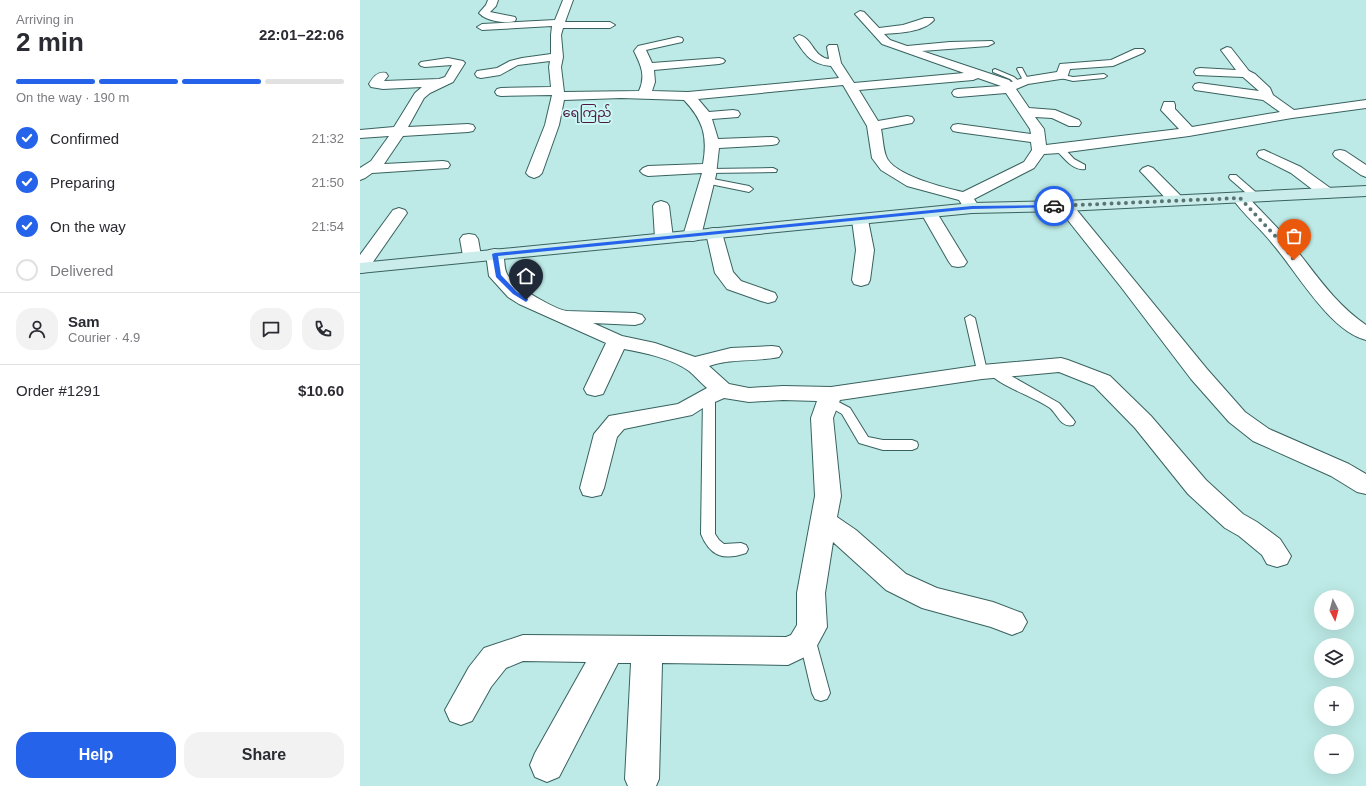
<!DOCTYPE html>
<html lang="en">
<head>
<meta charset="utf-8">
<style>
	:root { --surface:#fff; --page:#f2f2f3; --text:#2b2b33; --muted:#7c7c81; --line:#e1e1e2; --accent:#2563eb }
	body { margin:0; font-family:Arial,"Noto Sans Myanmar",sans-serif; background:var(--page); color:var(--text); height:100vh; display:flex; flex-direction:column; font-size:15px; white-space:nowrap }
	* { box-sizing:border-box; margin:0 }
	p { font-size:13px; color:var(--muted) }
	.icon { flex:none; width:22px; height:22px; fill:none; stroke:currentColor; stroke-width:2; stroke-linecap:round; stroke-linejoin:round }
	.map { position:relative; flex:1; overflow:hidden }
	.drawer { display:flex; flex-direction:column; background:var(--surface); width:360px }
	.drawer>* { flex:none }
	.needle { width:26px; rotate:174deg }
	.tools { position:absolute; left:954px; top:590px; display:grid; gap:8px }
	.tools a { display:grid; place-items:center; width:40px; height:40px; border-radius:50%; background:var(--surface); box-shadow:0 4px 16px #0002; font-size:20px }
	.pin { position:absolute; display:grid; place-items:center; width:34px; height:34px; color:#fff; margin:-41px -17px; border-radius:50% 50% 50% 0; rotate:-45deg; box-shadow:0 0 4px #0007 }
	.pin .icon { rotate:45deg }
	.courier { position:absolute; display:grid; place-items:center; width:40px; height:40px; margin:-20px; border:3px solid #2563eb; border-radius:50%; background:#fff; color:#222; box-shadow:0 1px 5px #0007 }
	.headline em { font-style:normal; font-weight:700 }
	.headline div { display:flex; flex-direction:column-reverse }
	.headline { display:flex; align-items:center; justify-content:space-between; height:68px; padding:0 16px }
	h1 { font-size:26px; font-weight:700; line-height:30px }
	.bar { display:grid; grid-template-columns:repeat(4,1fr); gap:6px 4px; align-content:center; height:48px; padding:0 16px }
	.bar i { height:5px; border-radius:3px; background:var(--line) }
	.bar .selected { background:var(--accent) }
	.bar p { grid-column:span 4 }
	.line { display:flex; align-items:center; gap:10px; padding:0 16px; border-top:1px solid var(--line) }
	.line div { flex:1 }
	.round { display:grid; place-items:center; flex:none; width:42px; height:42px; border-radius:16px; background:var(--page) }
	ol { padding:0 16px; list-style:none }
	li { display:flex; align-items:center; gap:12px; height:44px }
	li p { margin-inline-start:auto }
	li .icon { padding:4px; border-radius:50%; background:var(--accent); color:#fff; stroke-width:4 }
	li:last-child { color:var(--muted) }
	li i { width:22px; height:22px; border:2px solid var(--line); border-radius:50% }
	.primary-button { display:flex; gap:8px; margin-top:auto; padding:8px 16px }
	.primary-button a { flex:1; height:46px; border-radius:16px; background:var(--accent); color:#fff; font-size:16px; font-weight:700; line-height:46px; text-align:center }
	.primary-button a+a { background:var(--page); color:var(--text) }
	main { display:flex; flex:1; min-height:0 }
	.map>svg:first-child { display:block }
</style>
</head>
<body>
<main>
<section class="drawer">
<div class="headline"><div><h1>2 min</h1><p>Arriving in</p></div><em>22:01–22:06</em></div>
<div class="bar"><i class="selected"></i><i class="selected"></i><i class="selected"></i><i></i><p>On the way · 190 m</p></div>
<ol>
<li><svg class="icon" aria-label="check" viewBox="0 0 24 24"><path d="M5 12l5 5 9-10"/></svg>Confirmed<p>21:32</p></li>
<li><svg class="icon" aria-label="check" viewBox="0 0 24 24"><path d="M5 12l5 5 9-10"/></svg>Preparing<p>21:50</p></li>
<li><svg class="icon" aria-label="check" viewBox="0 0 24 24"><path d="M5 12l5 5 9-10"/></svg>On the way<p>21:54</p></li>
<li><i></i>Delivered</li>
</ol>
<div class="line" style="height:72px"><a class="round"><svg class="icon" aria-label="person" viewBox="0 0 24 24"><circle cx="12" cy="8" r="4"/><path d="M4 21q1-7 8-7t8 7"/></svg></a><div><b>Sam</b><p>Courier · 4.9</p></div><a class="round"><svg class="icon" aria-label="chat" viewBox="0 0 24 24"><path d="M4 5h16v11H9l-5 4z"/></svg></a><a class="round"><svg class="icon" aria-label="phone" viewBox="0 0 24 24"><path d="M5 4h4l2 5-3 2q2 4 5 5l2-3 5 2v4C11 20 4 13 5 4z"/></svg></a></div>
<div class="line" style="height:52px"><div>Order #1291</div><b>$10.60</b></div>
<div class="primary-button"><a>Help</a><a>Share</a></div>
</section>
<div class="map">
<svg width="1006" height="786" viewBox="0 0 1006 786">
	<rect width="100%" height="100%" fill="#bdeae6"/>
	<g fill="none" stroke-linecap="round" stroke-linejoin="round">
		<g stroke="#38625f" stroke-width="2">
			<g id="lane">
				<polygon points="658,68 662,68 669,81 668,82 664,82 657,69"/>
				<polygon points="635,69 654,77 661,83 656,84 650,79 633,72 633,70"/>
				<polygon points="699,74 713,77 744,74 747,76 744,78 713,81 697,77 697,75"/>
				<path d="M697,147H703L714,159L725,165V169C713,171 704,158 697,151Z"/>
				<polygon points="413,168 417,170 416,172 349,173 345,171 349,169"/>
				<polygon points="870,175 876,175 899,195 900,197 899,199 893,199 870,179 869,177"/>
				<polygon points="348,178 389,186 393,189 389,192 345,183 344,181"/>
				<path d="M610,315L615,318L627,371L633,367L637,368L699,403L713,419L715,422L713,425C701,428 698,415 690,408C673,396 641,387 628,372L626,375H618L605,318Z"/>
				<path d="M349,392L353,393L355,396V534L359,540L364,544L381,543L386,545L388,549L386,553C363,561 350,556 341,534L343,396L345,393Z"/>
				<polygon points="469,397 490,408 508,437 523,440 552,440 557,442 558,445 557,448 552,450 523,450 499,443 482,414 465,404 463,401 465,398"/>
				<polygon points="447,631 453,633 455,638 470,693 467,699 461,701 455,699 452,693 439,638 441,633"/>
			</g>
		</g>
		<g stroke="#38625f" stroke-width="2">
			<g id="street">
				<path d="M128,0H138L136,6L130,12L155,17L156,19L155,21C145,24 126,21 119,13L126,5Z"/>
				<path d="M203,0H213L205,22H250L255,25L250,28H203L201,35L203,57L201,67L204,92L279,91C286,76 281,65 274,51L278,46L318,37L322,38L323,40L322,42L286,50L292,63L359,58L363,59L365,61L363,63L359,64L294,70L295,82L292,91L328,92L479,78L471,66C450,64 445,54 434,38L439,35C453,38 453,57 469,59L467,47L469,45H477L481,63L494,83L604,73L522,44L495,14L500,11L504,12L519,28L543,25L565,18H573L574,20C564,32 539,33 524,34L530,40L547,46L590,42L632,41L634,43L628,46L562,51L649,80L651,82L666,77L697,72L700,64L751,60L775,49H783L785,51L783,53L753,66L710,69L707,78L668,84L656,89L669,108L695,110L719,120L721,123L719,126H709L692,118L675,117L684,129L686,145L819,129L801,110L804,102H814L815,105V109L832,127L920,112L903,100L835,90L833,87L835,84L839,83L899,91L883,77L836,75L834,72L836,69L840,68L876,70L861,50L867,47L871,48L889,71L895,74L910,88L913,95L934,110L1006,100V108L932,118L829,136L700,153L684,154L674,168L614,199L620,208L618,211L612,213L606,211L599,200L547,186L521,170L512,158L507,126L483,85L338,99L349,112L373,110L378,111L380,114L378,117L352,119L358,139L412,137L417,138L419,141L417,144L412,145L359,148L356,175L341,236L338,240L332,241L326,240L323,236L342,173L288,176L283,174L280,171L283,168L288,166L343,164C348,136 343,120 324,100L261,98L204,100L199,125L182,173L179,176L174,178L169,176L166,173L185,125L192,95L141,96L137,95L135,92L137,89L141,88L191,87L189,67L190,61L158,65L140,75L121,78L117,77L115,74L117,71L137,68L150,61L162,58L191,54V35L192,26L122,30L117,27L122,24L195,20ZM618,78L641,86L598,89L594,90L592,93L594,96L598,97L646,93L670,129L671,134L598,124L593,125L591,128L593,131L598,132L671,142L672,150L664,162L603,192C585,188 532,175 526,156C523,148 523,138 521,129L552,123L554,120L552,117L547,116L518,121L499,90L613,80Z"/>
				<path d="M88,58L103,61L105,63L93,82L70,93L64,98L48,127L108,124L113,125L115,128L113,131L108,132L43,136L24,164L83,161L88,162L90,165L88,168L12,173L5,178L0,180V168L11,161L29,136L0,138V130L34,127L55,93L62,87L23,89L11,87L9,84C13,77 18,71 26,73L28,76L24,81L79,79L85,77L92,65L65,67L61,66L59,64L61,62Z"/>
				<polygon points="904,150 941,167 973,190 975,193 973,196 967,198 961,196 931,173 899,157 897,154 899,151"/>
				<polygon points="980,150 985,151 1006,165 1006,177 1001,175 975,157 973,154 975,151"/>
				<polygon points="788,166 793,168 822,197 824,200 822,203 816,205 810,203 783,174 780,171 783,168"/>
				<path d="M880,193L886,195C898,208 911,221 924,235C952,267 969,299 1006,325V340C969,331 935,269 911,242C899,227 883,214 872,198L874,195Z"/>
				<polygon points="301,201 307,203 309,206 313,238 310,242 304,243 298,242 295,238 293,206 295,203"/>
				<polygon points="705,201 711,203 847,369 885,412 909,429 989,464 1006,474 1006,494 997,492 971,476 893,441 869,422 831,379 761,287 699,209 697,206 699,203"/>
				<polygon points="39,208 45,210 47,213 6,272 0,273 0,255 33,210"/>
				<polygon points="569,208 575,210 577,213 607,262 604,266 598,267 592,266 589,262 561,213 563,210"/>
				<polygon points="500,215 506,216 508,220 514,250 510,280 508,284 501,286 494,284 492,280 496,250 492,220 494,216"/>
				<polygon points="354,228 360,229 362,233 373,272 381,281 415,293 417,297 415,301 408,303 401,301 367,289 355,273 346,233 348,229"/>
				<polygon points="109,234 115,235 118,239 121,256 118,260 112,261 106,260 103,256 100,239 103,235"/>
				<path d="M135,249L141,250C146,258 143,266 147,274C152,285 196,310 207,311C229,312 252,312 275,313L282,315L285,319L282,323L275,325L233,323L262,336L295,343L335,357L371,348L412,346L419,347L422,352L419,357C396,362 372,358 349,366L369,384L389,388L423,386L471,387L622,365L701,358L708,360L750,376L791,416L846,480L883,514L897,522L920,539L931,556L927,564L917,567L907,564L902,555L879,536L865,528L828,494L775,428L734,386L699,372L622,379L480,400L473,418L481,496L477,517L496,530L546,574L577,588L633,602L662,613L667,622L662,631L652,635L631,627L562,608L526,590L473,542L465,593L467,627L453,653L428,665L302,663L299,779L296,786H268L265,779L271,663H258L199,777L187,782L175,777L170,765L175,753L226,662L163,661L146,668L131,687L112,721L101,725L90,721L85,710L109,667L124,648L163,635L426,637L431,635L437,625V593L455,496L451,418L457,401L423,400L389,402L364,398L346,406L332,415L264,429L257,437L244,488L241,495L232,497L223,495L220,488L234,434L249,416L318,404L347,388C341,383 335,376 329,371C311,358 285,353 264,349L243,394L235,396L227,394L224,389L246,343L159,304L148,297L129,276L126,254L129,250Z"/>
			</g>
		</g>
		<g stroke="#38625f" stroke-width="2">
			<polygon id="secondary" points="1006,186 1006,196 705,211 612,213 0,273 0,263 612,203 705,201"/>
		</g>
		<use href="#lane" fill="#fff" fill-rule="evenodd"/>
		<use href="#street" fill="#fff" fill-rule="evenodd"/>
		<use href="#secondary" fill="#caecea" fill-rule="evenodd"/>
	</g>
	<polygon fill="#2563eb" points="694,205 696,207 612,209 138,256 141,275 157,292 168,299 168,300 166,302 153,294 136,277 132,254 135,253 612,206"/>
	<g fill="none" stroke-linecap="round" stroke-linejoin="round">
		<polyline stroke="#597472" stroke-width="4" stroke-dasharray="0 7.2" points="694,206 880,198 918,239 934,260"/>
	</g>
	<g text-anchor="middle" stroke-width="4" stroke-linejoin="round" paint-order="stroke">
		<g font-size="13" fill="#501740" stroke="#caf8f4">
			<text x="227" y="117">ရေကြည်</text>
		</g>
	</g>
</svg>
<div class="tools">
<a><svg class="needle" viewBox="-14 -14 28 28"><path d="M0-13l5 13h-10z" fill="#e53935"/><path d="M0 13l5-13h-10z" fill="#7c7c81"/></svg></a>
<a><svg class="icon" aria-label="layers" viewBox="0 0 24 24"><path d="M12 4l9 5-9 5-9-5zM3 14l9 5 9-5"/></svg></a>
<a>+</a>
<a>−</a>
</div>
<div class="pin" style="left:934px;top:260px;background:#ea580c"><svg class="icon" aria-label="bag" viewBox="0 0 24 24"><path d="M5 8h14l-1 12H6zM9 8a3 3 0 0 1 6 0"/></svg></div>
<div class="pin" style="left:166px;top:300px;background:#1f2937"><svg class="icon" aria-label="home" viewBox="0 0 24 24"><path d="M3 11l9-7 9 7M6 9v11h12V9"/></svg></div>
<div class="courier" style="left:694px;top:206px"><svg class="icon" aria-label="car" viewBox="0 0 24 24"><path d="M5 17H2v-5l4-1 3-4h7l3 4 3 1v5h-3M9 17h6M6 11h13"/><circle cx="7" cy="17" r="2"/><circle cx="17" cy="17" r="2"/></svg></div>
</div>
</main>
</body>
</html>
